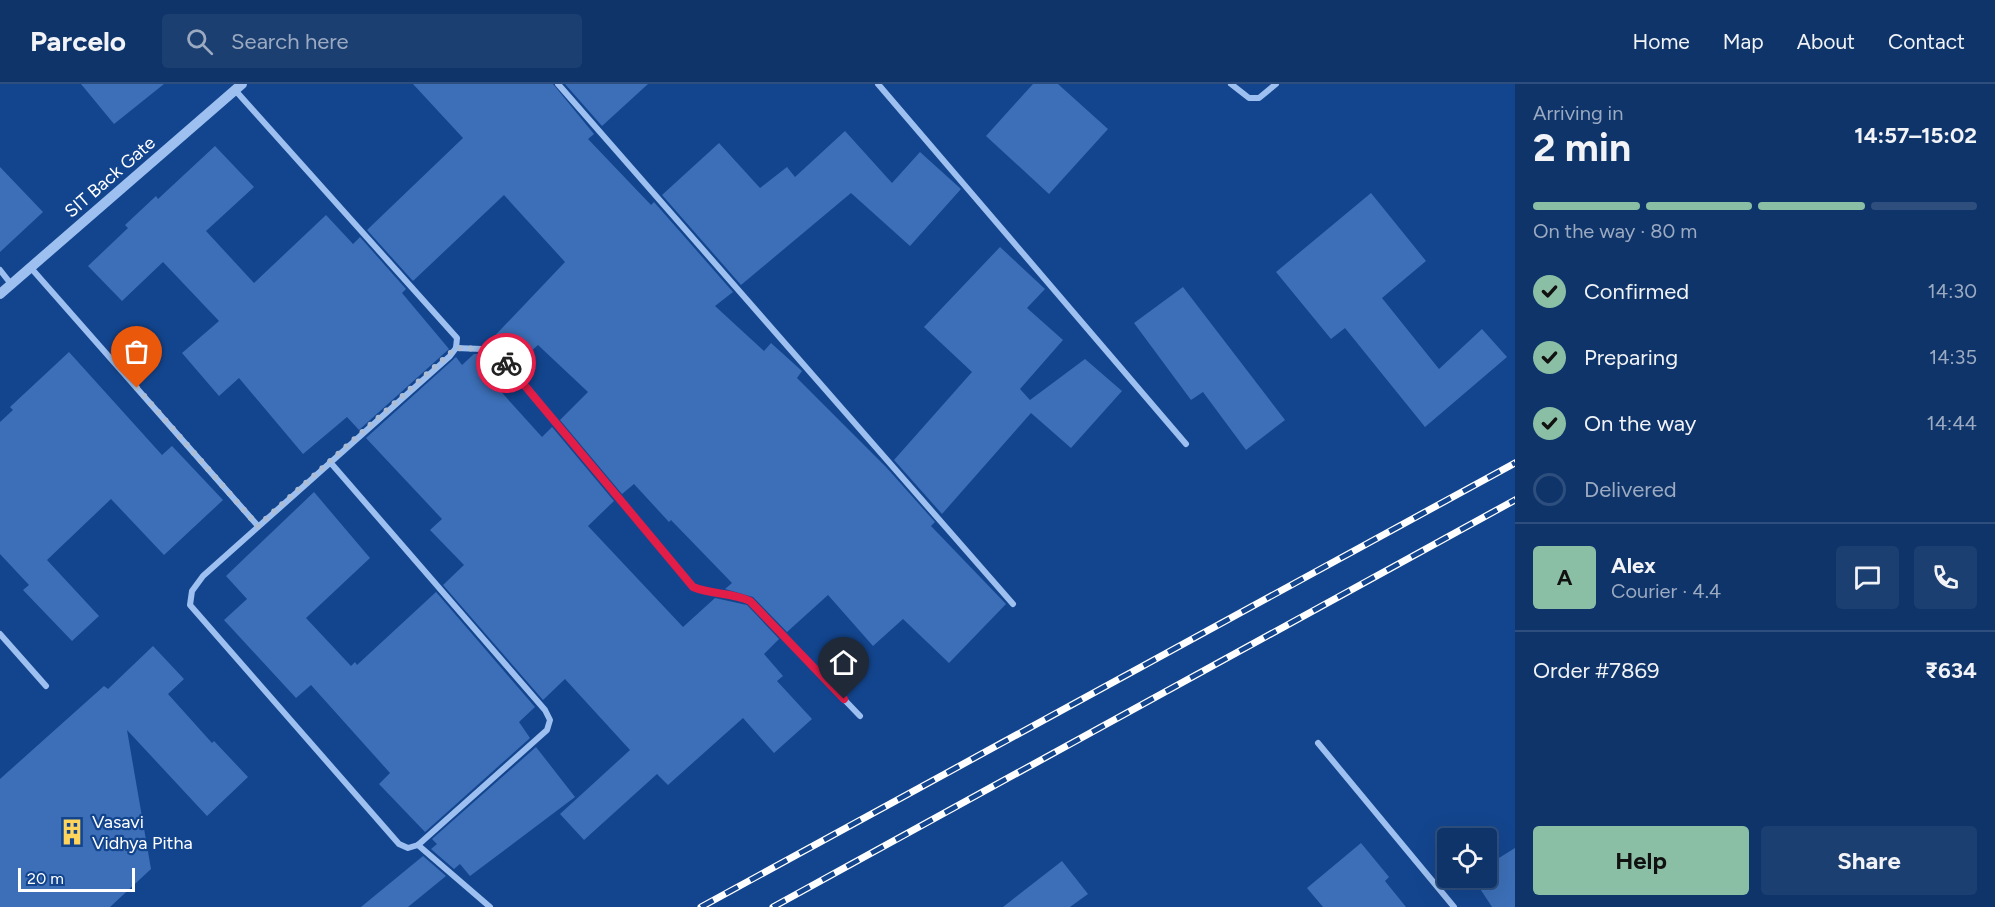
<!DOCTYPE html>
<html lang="en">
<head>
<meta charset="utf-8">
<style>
	:root { --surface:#0e346a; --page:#1c3f72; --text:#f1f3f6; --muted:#9baac1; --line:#2e4f7e; --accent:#8abfa5 }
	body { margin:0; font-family:Figtree,sans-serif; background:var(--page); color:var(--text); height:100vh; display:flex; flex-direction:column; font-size:22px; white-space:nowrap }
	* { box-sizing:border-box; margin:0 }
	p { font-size:20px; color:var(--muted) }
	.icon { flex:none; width:33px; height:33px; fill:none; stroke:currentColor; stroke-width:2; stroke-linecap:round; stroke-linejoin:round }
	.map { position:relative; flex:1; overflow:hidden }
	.panel { display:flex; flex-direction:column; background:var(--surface); width:480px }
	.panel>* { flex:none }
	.tools { position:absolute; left:1437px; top:744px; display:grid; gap:12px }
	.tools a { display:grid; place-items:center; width:60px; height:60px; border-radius:6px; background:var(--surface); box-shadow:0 6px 24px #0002,0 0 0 2px var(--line); font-size:30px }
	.scale { position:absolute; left:18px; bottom:15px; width:117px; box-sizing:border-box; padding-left:6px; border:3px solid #fff; border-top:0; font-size:16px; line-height:21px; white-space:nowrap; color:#fff; -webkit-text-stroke:4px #13458e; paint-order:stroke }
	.pin { position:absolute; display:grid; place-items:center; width:51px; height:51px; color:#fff; margin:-62px -26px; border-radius:50% 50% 50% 0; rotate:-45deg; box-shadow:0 0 6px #0007 }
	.pin .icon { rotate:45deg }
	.courier { position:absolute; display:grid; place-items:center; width:60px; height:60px; margin:-30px; border:4px solid #e11d48; border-radius:50%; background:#fff; color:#222; box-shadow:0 2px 8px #0007 }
	.overview em { font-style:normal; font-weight:700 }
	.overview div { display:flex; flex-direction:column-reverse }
	.overview { display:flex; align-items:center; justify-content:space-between; height:102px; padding:0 18px }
	h1 { font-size:39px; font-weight:700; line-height:45px }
	.bar { display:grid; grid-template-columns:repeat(4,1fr); gap:9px 6px; align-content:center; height:72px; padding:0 18px }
	.bar i { height:8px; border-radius:4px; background:var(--line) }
	.bar .current { background:var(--accent) }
	.bar p { grid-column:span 4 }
	.line { display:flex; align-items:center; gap:15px; padding:0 18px; border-top:2px solid var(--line) }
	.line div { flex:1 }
	.round { display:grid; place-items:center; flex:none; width:63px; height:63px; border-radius:6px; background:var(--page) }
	ol { padding:0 18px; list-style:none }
	li { display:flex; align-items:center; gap:18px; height:66px }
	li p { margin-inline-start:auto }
	li .icon { padding:6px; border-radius:50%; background:var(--accent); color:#111; stroke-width:4 }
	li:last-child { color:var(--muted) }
	li i { width:33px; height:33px; border:3px solid var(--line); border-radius:50% }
	.button { display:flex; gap:12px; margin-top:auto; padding:12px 18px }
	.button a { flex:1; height:69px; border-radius:6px; background:var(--accent); color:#111; font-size:24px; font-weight:700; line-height:69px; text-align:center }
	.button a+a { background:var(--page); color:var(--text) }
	header { display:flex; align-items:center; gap:36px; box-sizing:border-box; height:84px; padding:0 30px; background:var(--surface); border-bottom:2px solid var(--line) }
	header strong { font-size:28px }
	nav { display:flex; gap:33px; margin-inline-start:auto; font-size:21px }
	.search { width:420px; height:54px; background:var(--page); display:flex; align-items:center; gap:15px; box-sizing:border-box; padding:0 21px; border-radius:6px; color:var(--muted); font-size:22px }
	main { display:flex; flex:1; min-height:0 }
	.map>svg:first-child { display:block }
</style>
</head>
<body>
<header>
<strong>Parcelo</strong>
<div class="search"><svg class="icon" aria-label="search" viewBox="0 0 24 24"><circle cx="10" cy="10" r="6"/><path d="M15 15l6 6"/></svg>Search here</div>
<nav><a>Home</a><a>Map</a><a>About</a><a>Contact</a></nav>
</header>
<main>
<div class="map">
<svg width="1515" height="823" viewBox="0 0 1515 823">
	<rect width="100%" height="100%" fill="#13458e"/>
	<g fill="#3c6fb7">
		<polygon points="81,0 164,0 114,40"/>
		<polygon points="413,0 553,0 594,50 588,55 651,121 654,118 733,208 715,222 764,267 771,259 802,287 797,294 886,383 935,438 931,442 1006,520 949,579 903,535 873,562 828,511 787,548 753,513 725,505 732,499 671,436 669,438 634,400 622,410 560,336 588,308 538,261 515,282 506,272 486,261 565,178 504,111 413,197 367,146 463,54"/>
		<polygon points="565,0 648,0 602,42"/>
		<polygon points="1033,0 1058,0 1108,45 1049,110 986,52"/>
		<polygon points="845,47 892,99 920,68 961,105 910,162 851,109 741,201 662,111 719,59 760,104 787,83 795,93"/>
		<polygon points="215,62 254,103 206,147 254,199 326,131 353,160 360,153 406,205 402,209 449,265 359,346 347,333 303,370 239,294 219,312 182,269 219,237 163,178 122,217 88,182 128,144 125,141 156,112 158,115"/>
		<polygon points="0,83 43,128 0,168"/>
		<polygon points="1371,109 1426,177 1382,214 1439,285 1482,245 1507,273 1425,343 1345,244 1331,255 1276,188"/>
		<polygon points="1000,163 1045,205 1027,224 1063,256 1020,305 1030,316 1085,275 1122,307 1071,364 1031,329 942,430 894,376 972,288 924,243"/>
		<polygon points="1183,203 1285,336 1246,366 1203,308 1191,316 1134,239"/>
		<polygon points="69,268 162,371 172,362 223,416 164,471 111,415 47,476 99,532 72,557 23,506 29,501 0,470 0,338 13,326 10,323"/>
		<polygon points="474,270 481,270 500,280 507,289 495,301 542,353 552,343 614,417 588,442 683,543 715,514 747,521 779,555 764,570 783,592 777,597 812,635 774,669 743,634 668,701 657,690 584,756 560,730 630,666 565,595 543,616 443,501 464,481 430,446 442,435 366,354 456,273 462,281"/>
		<polygon points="314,408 370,474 306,534 351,582 355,578 357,581 436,508 535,623 519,638 530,654 425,748 379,700 390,689 311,601 296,614 224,536 247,515 226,492"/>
		<polygon points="153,562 184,595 168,610 212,659 214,657 248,693 207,732 127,646 151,785 110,823 0,823 0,695 104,602 108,605"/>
		<polygon points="536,663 575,713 470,792 460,780 454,785 431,765 437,760 432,755"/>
		<polygon points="1361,759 1389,793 1385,797 1406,823 1323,823 1307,804"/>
		<polygon points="1515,764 1515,823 1492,823 1473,794 1486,794 1486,782"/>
		<polygon points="423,772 446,792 408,823 361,823"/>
		<polygon points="1062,777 1088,810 1070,823 1003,823"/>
	</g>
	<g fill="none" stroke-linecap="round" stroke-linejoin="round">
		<g stroke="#9dc0f1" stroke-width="6">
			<polyline points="558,0 1013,520"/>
			<polyline points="878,0 1186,360"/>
			<polyline points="1231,0 1249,14 1259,14 1276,0"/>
			<polyline points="235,6 457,254 456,264 450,272 203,492 192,507 190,521 399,760 408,764 418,761 547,646 550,636 545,626 330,378"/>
			<polyline points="31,184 258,442"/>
			<polyline points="0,186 11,200"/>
			<path d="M456,264L482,265L503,276L693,503C712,511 731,508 750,517L860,632"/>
			<polyline points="0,550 46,602"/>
			<polyline points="1318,659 1454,823"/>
			<polyline points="418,761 490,823"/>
		</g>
		<polyline stroke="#9dc0f1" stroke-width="10" points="0,210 242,0"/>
		<g stroke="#fff" stroke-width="7">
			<g id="rail">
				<polyline points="701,823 1515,379"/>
				<polyline points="773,823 1515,416"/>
			</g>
		</g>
		<use href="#rail" stroke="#13458e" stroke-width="4.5" stroke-dasharray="14" stroke-linecap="butt"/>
	</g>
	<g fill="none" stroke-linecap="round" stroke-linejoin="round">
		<polyline stroke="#acbed7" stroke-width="6" stroke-dasharray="0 10.8" points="137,304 258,442 456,264 482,265 506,279"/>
		<path stroke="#e11d48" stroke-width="8" d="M506,279L693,503C712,511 731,508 750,517L844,615"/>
	</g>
	<defs>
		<g id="building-bare" transform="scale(2.07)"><path d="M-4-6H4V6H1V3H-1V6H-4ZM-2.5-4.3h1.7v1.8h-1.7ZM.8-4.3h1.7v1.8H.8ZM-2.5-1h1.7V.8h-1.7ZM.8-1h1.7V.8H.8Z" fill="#ffd45d" stroke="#13458e" stroke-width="2.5" paint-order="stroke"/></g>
	</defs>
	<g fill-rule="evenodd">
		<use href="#building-bare" x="72" y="748"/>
	</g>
	<g text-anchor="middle" stroke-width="4.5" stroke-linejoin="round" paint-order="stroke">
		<g font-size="18" fill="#fff" stroke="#13458e">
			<text transform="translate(110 93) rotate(-41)" y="6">SIT Back Gate</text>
		</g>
		<g font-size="18" fill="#fff" stroke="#13458e" text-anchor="start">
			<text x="92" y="744">Vasavi<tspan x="92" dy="21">Vidhya Pitha</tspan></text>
		</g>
	</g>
</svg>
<div class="tools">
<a><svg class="icon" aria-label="locate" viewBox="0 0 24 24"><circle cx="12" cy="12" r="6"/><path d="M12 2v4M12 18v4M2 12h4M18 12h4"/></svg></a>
</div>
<div class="scale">20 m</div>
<div class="pin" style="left:137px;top:304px;background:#ea580c"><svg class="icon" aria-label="bag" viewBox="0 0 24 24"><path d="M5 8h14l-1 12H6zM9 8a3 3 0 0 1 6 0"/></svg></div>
<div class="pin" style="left:844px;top:615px;background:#1f2937"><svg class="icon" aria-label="home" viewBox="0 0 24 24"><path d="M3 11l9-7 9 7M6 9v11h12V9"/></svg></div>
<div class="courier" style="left:506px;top:279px"><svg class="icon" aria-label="bike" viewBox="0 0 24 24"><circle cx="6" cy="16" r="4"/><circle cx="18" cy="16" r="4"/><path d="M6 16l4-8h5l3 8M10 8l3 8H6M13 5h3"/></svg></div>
</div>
<section class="panel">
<div class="overview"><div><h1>2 min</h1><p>Arriving in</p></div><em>14:57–15:02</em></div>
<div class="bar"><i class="current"></i><i class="current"></i><i class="current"></i><i></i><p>On the way · 80 m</p></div>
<ol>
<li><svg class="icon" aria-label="check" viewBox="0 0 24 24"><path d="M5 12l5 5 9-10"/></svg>Confirmed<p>14:30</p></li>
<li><svg class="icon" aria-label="check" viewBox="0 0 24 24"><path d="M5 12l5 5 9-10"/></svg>Preparing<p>14:35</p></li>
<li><svg class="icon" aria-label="check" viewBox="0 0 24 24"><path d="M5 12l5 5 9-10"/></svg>On the way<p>14:44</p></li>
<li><i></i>Delivered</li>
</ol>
<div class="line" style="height:108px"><b class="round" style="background:var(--accent);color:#111">A</b><div><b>Alex</b><p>Courier · 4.4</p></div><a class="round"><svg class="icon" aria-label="chat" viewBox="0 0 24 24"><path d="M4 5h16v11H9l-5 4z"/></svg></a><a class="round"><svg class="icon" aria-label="phone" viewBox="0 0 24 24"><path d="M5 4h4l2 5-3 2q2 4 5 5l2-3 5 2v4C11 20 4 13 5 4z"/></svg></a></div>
<div class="line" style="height:78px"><div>Order #7869</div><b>₹634</b></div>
<div class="button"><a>Help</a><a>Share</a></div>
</section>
</main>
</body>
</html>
